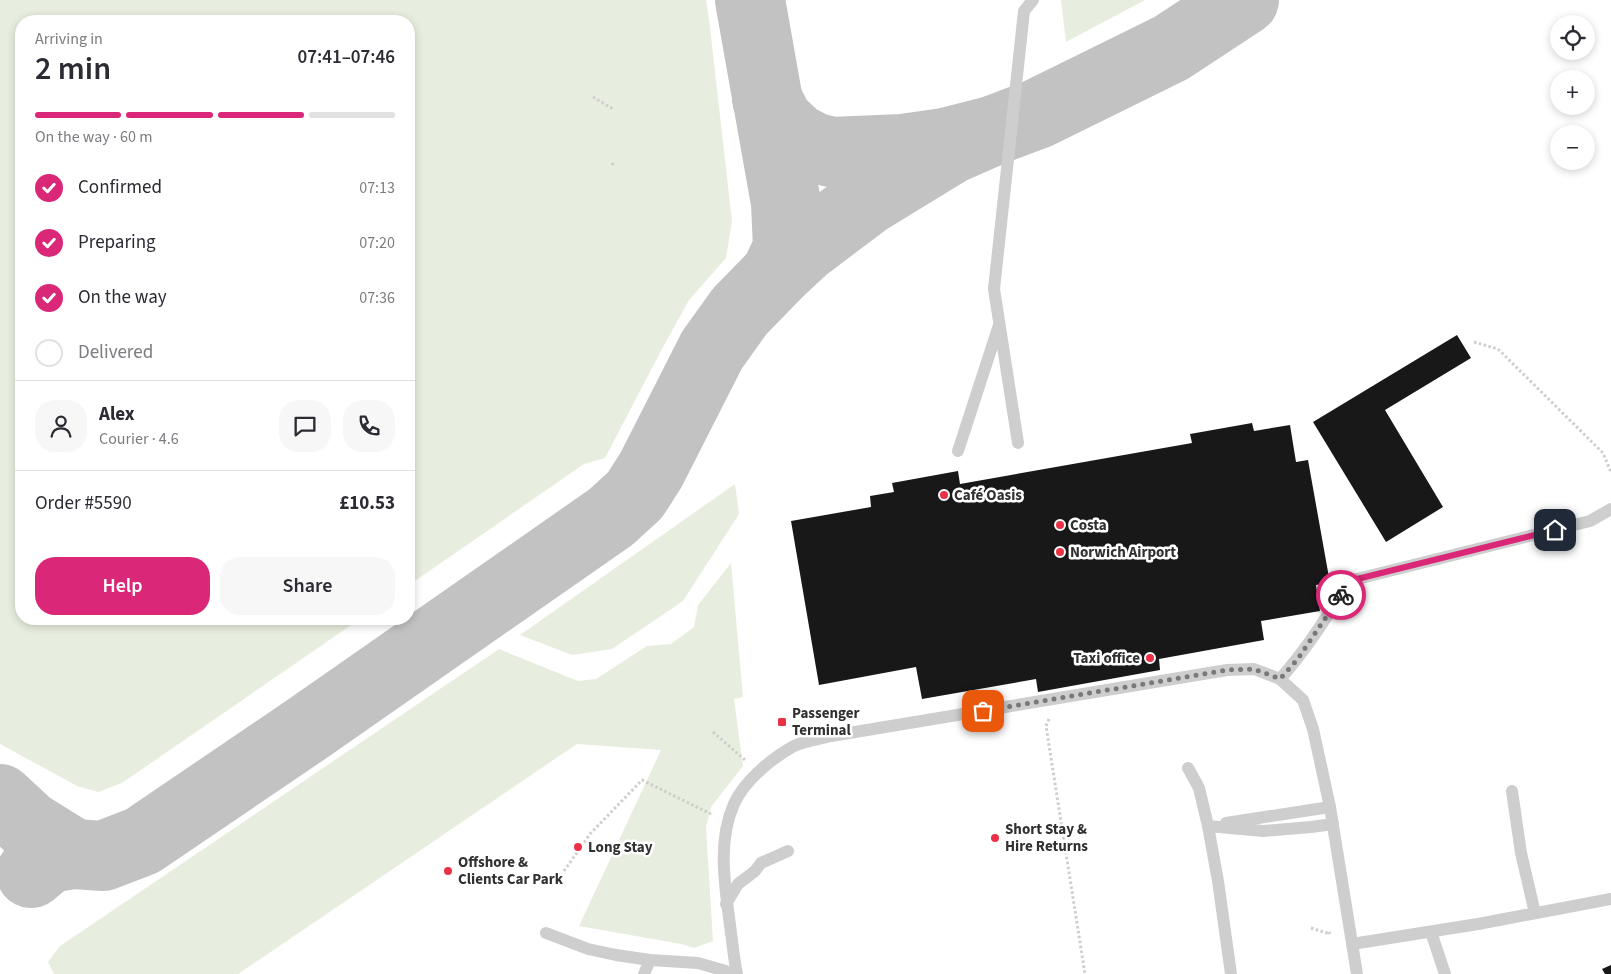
<!DOCTYPE html>
<html lang="en">
<head>
<meta charset="utf-8">
<style>
	:root { --surface:#fff; --page:#f7f7f7; --text:#2b2b33; --muted:#7c7c81; --line:#e1e1e2; --accent:#db2777 }
	body { margin:0; font-family:"Source Sans 3",sans-serif; background:var(--page); color:var(--text); height:100vh; display:flex; flex-direction:column; font-size:19px; white-space:nowrap }
	* { box-sizing:border-box; margin:0 }
	p { font-size:16px; color:var(--muted) }
	.icon { flex:none; width:28px; height:28px; fill:none; stroke:currentColor; stroke-width:2; stroke-linecap:round; stroke-linejoin:round }
	.map { position:relative; flex:1; overflow:hidden }
	.sheet { position:absolute; left:15px; top:15px; width:400px; height:610px; display:flex; flex-direction:column; background:var(--surface); border-radius:20px; box-shadow:0 2px 8px #0003 }
	.sheet>* { flex:none }
	.tools { position:absolute; left:1550px; top:15px; display:grid; gap:10px }
	.tools a { display:grid; place-items:center; width:45px; height:45px; border-radius:50%; background:var(--surface); box-shadow:0 2px 8px #0003; font-size:25px }
	.pin { position:absolute; display:grid; place-items:center; width:42px; height:42px; color:#fff; margin:-21px; border-radius:10px; box-shadow:0 2px 8px #0006 }
	.courier { position:absolute; display:grid; place-items:center; width:50px; height:50px; margin:-25px; border:4px solid #db2777; border-radius:50%; background:#fff; color:#222; box-shadow:0 1px 6px #0007 }
	.head em { font-style:normal; font-weight:600 }
	.head div { display:flex; flex-direction:column-reverse }
	.head { display:flex; align-items:center; justify-content:space-between; height:85px; padding:0 20px }
	h1 { font-size:32px; font-weight:600; line-height:38px }
	.bar { display:grid; grid-template-columns:repeat(4,1fr); gap:8px 5px; align-content:center; height:60px; padding:0 20px }
	.bar i { height:6px; border-radius:4px; background:var(--line) }
	.bar .selected { background:var(--accent) }
	.bar p { grid-column:span 4 }
	.line { display:flex; align-items:center; gap:12px; padding:0 20px; border-top:1px solid var(--line) }
	.line div { flex:1 }
	.round { display:grid; place-items:center; flex:none; width:52px; height:52px; border-radius:20px; background:var(--page) }
	ol { padding:0 20px; list-style:none }
	li { display:flex; align-items:center; gap:15px; height:55px }
	li p { margin-inline-start:auto }
	li .icon { padding:5px; border-radius:50%; background:var(--accent); color:#fff; stroke-width:4 }
	li:last-child { color:var(--muted) }
	li i { width:28px; height:28px; border:2px solid var(--line); border-radius:50% }
	.action { display:flex; gap:10px; margin-top:auto; padding:10px 20px }
	.action a { flex:1; height:58px; border-radius:20px; background:var(--accent); color:#fff; font-size:20px; font-weight:600; line-height:58px; text-align:center }
	.action a+a { background:var(--page); color:var(--text) }
	.map>svg:first-child { display:block }
</style>
</head>
<body>
<div class="map">
<svg width="1611" height="974" viewBox="0 0 1611 974">
	<rect width="100%" height="100%" fill="#fff"/>
	<g fill="#e8eedf">
		<polygon points="0,0 706,0 709,19 732,221 726,258 689,300 662,349 605,458 584,464 409,585 409,21 21,21 21,619 360,619 122,783 98,792 77,786 0,744"/>
		<polygon points="1061,0 1145,0 1066,42"/>
		<polygon points="735,484 739,514 683,601 612,649 572,655 520,635"/>
		<polygon points="731,563 743,697 734,699 743,766 711,807 706,827 713,941 694,948 681,944 579,926 661,750 577,744 238,974 54,974 48,962 60,946 499,649 578,681 596,679 647,646 671,644 694,627 698,605"/>
	</g>
	<g fill="none" stroke-linecap="round" stroke-linejoin="round">
		<g stroke="#c2c2c2" stroke-width="70">
			<polyline points="750,0 786,203 788,248 776,274"/>
			<polyline points="767,99 778,121 796,138 813,147 831,152 903,149 945,143 992,131 1037,114 1171,48 1244,0"/>
			<polyline points="0,799 29,826 74,854"/>
			<polyline points="31,873 49,858 74,854 103,856 142,841 307,729 611,517 635,495 651,470 712,350 740,311 776,274 805,247 866,201 951,149 992,131"/>
		</g>
	</g>
	<g fill="#181818">
		<polygon points="1457,335 1471,358 1385,410 1443,507 1386,542 1313,422"/>
		<polygon points="1252,423 1254,431 1290,425 1296,462 1308,460 1330,583 1316,585 1320,611 1261,621 1264,640 1159,659 1160,670 1038,692 1036,679 922,699 916,667 819,685 791,521 871,507 870,496 894,492 892,483 958,471 960,484 1192,443 1190,434"/>
		<polygon points="1611,965 1611,974 1605,974 1602,969"/>
	</g>
	<g fill="none" stroke-linecap="round" stroke-linejoin="round">
		<g stroke="#cecece" stroke-width="3" stroke-dasharray="2.5 2.5" stroke-linecap="butt">
			<polyline points="593,97 613,109"/>
			<polyline points="612,165 614,162"/>
			<polyline points="1474,342 1498,349 1603,453 1611,472"/>
			<polyline points="1049,719 1046,726 1085,974"/>
			<polyline points="713,732 745,760"/>
			<polyline points="564,871 590,834 642,780 711,814"/>
			<polyline points="1311,928 1330,934 1329,932"/>
		</g>
		<g stroke="#cecece" stroke-width="12">
			<polyline points="1018,443 994,289 1024,11 1033,0"/>
			<polyline points="958,451 999,325"/>
			<path d="M1280,679C1307,649 1328,615 1349,581L1590,521L1611,509"/>
			<polyline points="1188,768 1199,788 1208,826 1218,881 1231,974"/>
			<polyline points="1512,791 1521,853 1535,913"/>
			<polyline points="1226,823 1330,807"/>
			<polyline points="1208,826 1263,831 1311,827 1333,824"/>
			<polyline points="726,904 738,884 755,871 761,863 788,851"/>
			<polyline points="1431,932 1445,974"/>
			<polyline points="546,933 588,949 616,955 650,960 698,963 736,974"/>
			<polyline points="1352,944 1478,924 1611,899"/>
			<polyline points="644,974 650,960"/>
			<path d="M737,974C734,960 733,947 731,933C726,891 716,844 734,804C744,781 772,758 794,746C805,741 819,739 831,736L1227,670L1254,669L1280,679L1303,700L1313,729L1330,807L1357,974"/>
		</g>
	</g>
	<g fill="none" stroke-linecap="round" stroke-linejoin="round">
		<polyline stroke="#797979" stroke-width="5" stroke-dasharray="0 9" points="983,711 1227,670 1254,669 1280,679 1297,660 1341,595"/>
		<polyline stroke="#db2777" stroke-width="6" points="1341,595 1349,581 1555,530"/>
	</g>
	<g fill="#eb3147" stroke="#fff" stroke-width="2">
		<circle cx="944" cy="495" r="5"/>
		<circle cx="1060" cy="525" r="5"/>
		<circle cx="1060" cy="552" r="5"/>
		<circle cx="1150" cy="658" r="5"/>
		<rect x="777" y="717" width="10" height="10" rx="2.5"/>
		<circle cx="995" cy="838" r="5"/>
		<circle cx="578" cy="847" r="5"/>
		<circle cx="448" cy="871" r="5"/>
	</g>
	<g text-anchor="middle" stroke-width="5" stroke-linejoin="round" paint-order="stroke">
		<g font-size="15" font-weight="bold" fill="#313131" stroke="#fff" text-anchor="start">
			<text x="954" y="500">Café Oasis</text>
			<text x="1070" y="530">Costa</text>
			<text x="1070" y="557">Norwich Airport</text>
			<text x="1140" y="663" text-anchor="end">Taxi office</text>
			<text x="792" y="718">Passenger<tspan x="792" dy="17">Terminal</tspan></text>
			<text x="1005" y="834">Short Stay &amp;<tspan x="1005" dy="17">Hire Returns</tspan></text>
			<text x="588" y="852">Long Stay</text>
			<text x="458" y="867">Offshore &amp;<tspan x="458" dy="17">Clients Car Park</tspan></text>
		</g>
	</g>
</svg>
<div class="tools">
<a><svg class="icon" aria-label="locate" viewBox="0 0 24 24"><circle cx="12" cy="12" r="6"/><path d="M12 2v4M12 18v4M2 12h4M18 12h4"/></svg></a>
<a>+</a>
<a>−</a>
</div>
<div class="pin" style="left:983px;top:711px;background:#ea580c"><svg class="icon" aria-label="bag" viewBox="0 0 24 24"><path d="M5 8h14l-1 12H6zM9 8a3 3 0 0 1 6 0"/></svg></div>
<div class="pin" style="left:1555px;top:530px;background:#1f2937"><svg class="icon" aria-label="home" viewBox="0 0 24 24"><path d="M3 11l9-7 9 7M6 9v11h12V9"/></svg></div>
<div class="courier" style="left:1341px;top:595px"><svg class="icon" aria-label="bike" viewBox="0 0 24 24"><circle cx="6" cy="16" r="4"/><circle cx="18" cy="16" r="4"/><path d="M6 16l4-8h5l3 8M10 8l3 8H6M13 5h3"/></svg></div>
<section class="sheet">
<div class="head"><div><h1>2 min</h1><p>Arriving in</p></div><em>07:41–07:46</em></div>
<div class="bar"><i class="selected"></i><i class="selected"></i><i class="selected"></i><i></i><p>On the way · 60 m</p></div>
<ol>
<li><svg class="icon" aria-label="check" viewBox="0 0 24 24"><path d="M5 12l5 5 9-10"/></svg>Confirmed<p>07:13</p></li>
<li><svg class="icon" aria-label="check" viewBox="0 0 24 24"><path d="M5 12l5 5 9-10"/></svg>Preparing<p>07:20</p></li>
<li><svg class="icon" aria-label="check" viewBox="0 0 24 24"><path d="M5 12l5 5 9-10"/></svg>On the way<p>07:36</p></li>
<li><i></i>Delivered</li>
</ol>
<div class="line" style="height:90px"><a class="round"><svg class="icon" aria-label="person" viewBox="0 0 24 24"><circle cx="12" cy="8" r="4"/><path d="M4 21q1-7 8-7t8 7"/></svg></a><div><b>Alex</b><p>Courier · 4.6</p></div><a class="round"><svg class="icon" aria-label="chat" viewBox="0 0 24 24"><path d="M4 5h16v11H9l-5 4z"/></svg></a><a class="round"><svg class="icon" aria-label="phone" viewBox="0 0 24 24"><path d="M5 4h4l2 5-3 2q2 4 5 5l2-3 5 2v4C11 20 4 13 5 4z"/></svg></a></div>
<div class="line" style="height:65px"><div>Order #5590</div><b>£10.53</b></div>
<div class="action"><a>Help</a><a>Share</a></div>
</section>
</div>
</body>
</html>
